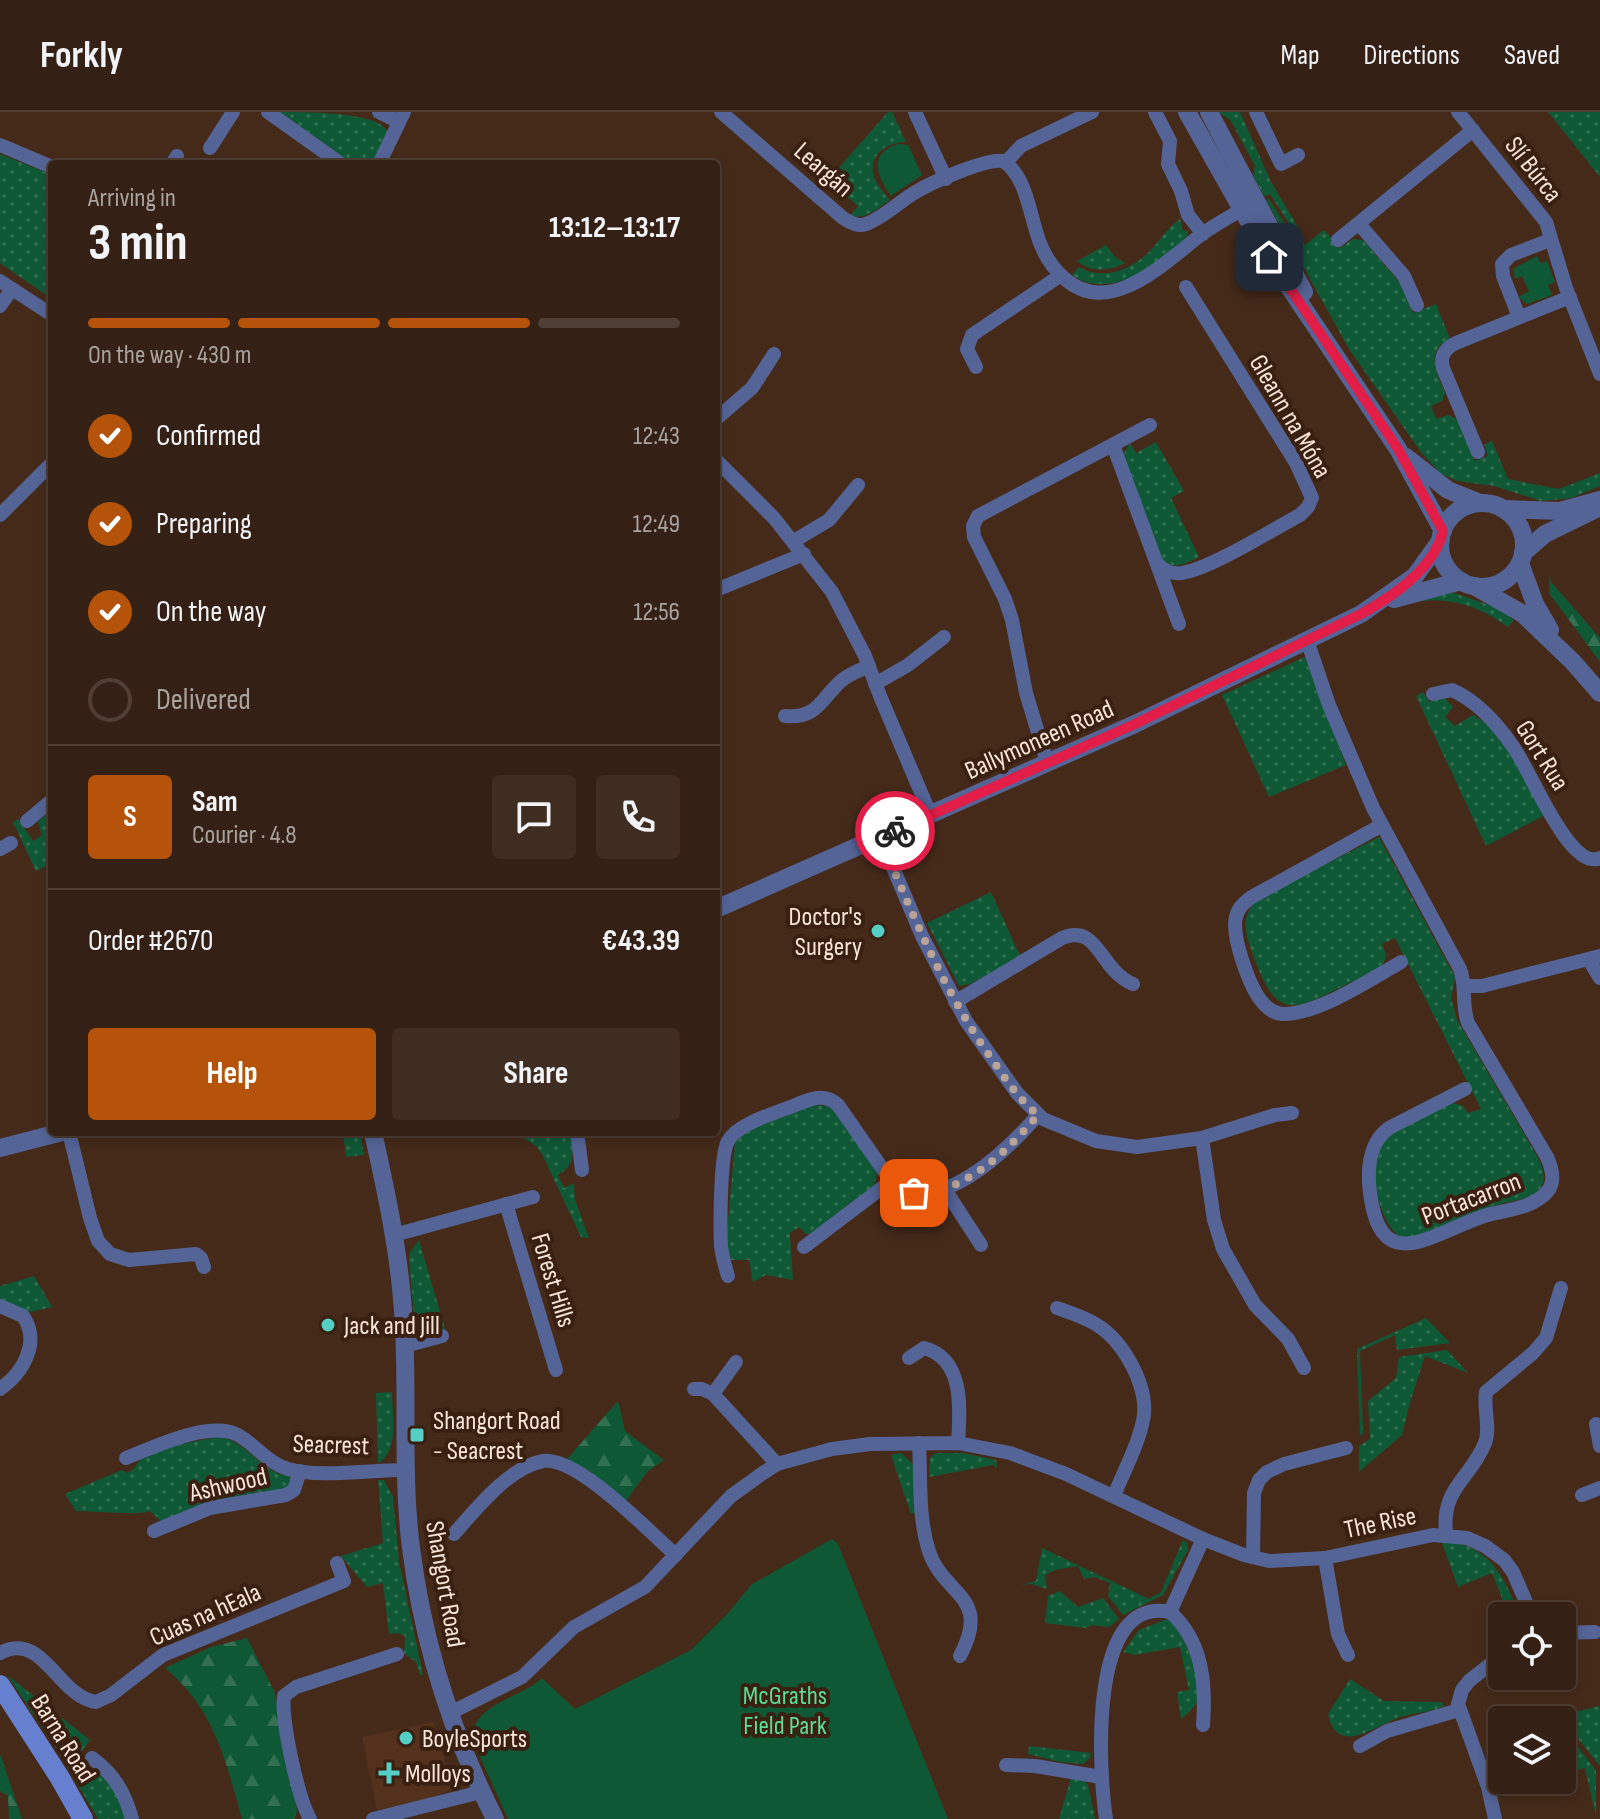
<!DOCTYPE html>
<html lang="en">
<head>
<meta charset="utf-8">
<style>
	:root { --surface:#342014; --page:#3f2d22; --text:#f1f3f6; --muted:#a9a3a0; --line:#4e3e34; --accent:#b45309 }
	body { margin:0; font-family:"Sofia Sans Condensed",sans-serif; background:var(--page); color:var(--text); height:100vh; display:flex; flex-direction:column; font-size:30px; white-space:nowrap }
	* { box-sizing:border-box; margin:0 }
	p { font-size:26px; color:var(--muted) }
	.icon { flex:none; width:44px; height:44px; fill:none; stroke:currentColor; stroke-width:2; stroke-linecap:round; stroke-linejoin:round }
	.map { position:relative; flex:1; overflow:hidden }
	.drawer { position:absolute; left:48px; top:48px; width:672px; height:976px; display:flex; flex-direction:column; background:var(--surface); border-radius:8px; box-shadow:0 4px 12px #0003,0 0 0 2px var(--line) }
	.drawer>* { flex:none }
	.tools { position:absolute; left:1488px; top:1490px; display:grid; gap:16px }
	.tools a { display:grid; place-items:center; width:88px; height:88px; border-radius:8px; background:var(--surface); box-shadow:0 4px 12px #0003,0 0 0 2px var(--line); font-size:40px }
	.pin { position:absolute; display:grid; place-items:center; width:68px; height:68px; color:#fff; margin:-34px; border-radius:16px; box-shadow:0 4px 12px #0006 }
	.courier { position:absolute; display:grid; place-items:center; width:80px; height:80px; margin:-40px; border:6px solid #e11d48; border-radius:50%; background:#fff; color:#222; box-shadow:0 2px 10px #0007 }
	.head em { font-style:normal; font-weight:700 }
	.head div { display:flex; flex-direction:column-reverse }
	.head { display:flex; align-items:center; justify-content:space-between; height:136px; padding:0 40px }
	h1 { font-size:52px; font-weight:700; line-height:60px }
	.bar { display:grid; grid-template-columns:repeat(4,1fr); gap:12px 8px; align-content:center; height:96px; padding:0 40px }
	.bar i { height:10px; border-radius:6px; background:var(--line) }
	.bar .selected { background:var(--accent) }
	.bar p { grid-column:span 4 }
	.line { display:flex; align-items:center; gap:20px; padding:0 40px; border-top:2px solid var(--line) }
	.line div { flex:1 }
	.round { display:grid; place-items:center; flex:none; width:84px; height:84px; border-radius:8px; background:var(--page) }
	ol { padding:0 40px; list-style:none }
	li { display:flex; align-items:center; gap:24px; height:88px }
	li p { margin-inline-start:auto }
	li .icon { padding:8px; border-radius:50%; background:var(--accent); color:#fff; stroke-width:4 }
	li:last-child { color:var(--muted) }
	li i { width:44px; height:44px; border:4px solid var(--line); border-radius:50% }
	.cta { display:flex; gap:16px; margin-top:auto; padding:16px 40px }
	.cta a { flex:1; height:92px; border-radius:8px; background:var(--accent); color:#fff; font-size:32px; font-weight:700; line-height:92px; text-align:center }
	.cta a+a { background:var(--page); color:var(--text) }
	header { display:flex; align-items:center; gap:48px; box-sizing:border-box; height:112px; padding:0 40px; background:var(--surface); border-bottom:2px solid var(--line) }
	header strong { font-size:38px }
	nav { display:flex; gap:44px; margin-inline-start:auto; font-size:28px }
	.map>svg:first-child { display:block }
</style>
</head>
<body>
<header>
<strong>Forkly</strong>
<nav><a>Map</a><a>Directions</a><a>Saved</a></nav>
</header>
<div class="map">
<svg width="1600" height="1707" viewBox="0 0 1600 1707">
	<defs>
		<pattern id="grass-dots" width="8" height="8" patternUnits="userSpaceOnUse" patternTransform="scale(2)"><rect width="8" height="8" fill="#0f5836"/><path d="M2 2h.1M6 6h.1" fill="none" stroke="#337052" stroke-width="1.8" stroke-linecap="round"/></pattern>
		<pattern id="forest-firs" width="22" height="20" patternUnits="userSpaceOnUse" patternTransform="scale(2)"><rect width="22" height="20" fill="#0f5836"/><path d="M5 1l3.5 6h-7zM16 11l3.5 6h-7z" fill="#337052"/></pattern>
	</defs>
	<rect width="100%" height="100%" fill="#452a1a"/>
	<polygon fill="#53311d" points="433,1610 454,1677 420,1689 377,1698 362,1625"/>
	<g fill="url(#grass-dots)">
		<path d="M280,0C305,0 382,0 387,20L372,51L353,52Z"/>
		<path d="M888,0H892L906,30C886,30 866,44 875,67C878,74 885,82 890,88C878,96 865,109 851,103L858,94L828,68Z"/>
		<polygon points="1219,0 1240,0 1271,70 1299,117 1290,113 1270,82 1264,84 1253,63 1255,54 1231,9"/>
		<polygon points="1548,0 1600,0 1600,65"/>
		<polygon points="0,42 52,63 52,187 0,151"/>
		<path d="M1269,87L1288,117L1298,119L1305,133L1324,118L1340,136L1353,127L1363,128L1399,170L1413,201L1436,192L1450,227C1424,239 1437,261 1445,281L1442,289L1431,294L1436,307L1448,303L1457,307L1475,349L1488,344L1484,333L1492,329L1508,367L1559,377L1600,361V374L1572,386L1541,389L1494,374L1457,369L1440,361L1420,339L1349,237L1266,88Z"/>
		<path d="M1180,107L1183,119H1188V123C1161,152 1111,190 1072,163L1079,155C1102,169 1131,158 1149,140C1160,129 1167,116 1180,107Z"/>
		<path d="M1106,133L1115,145L1125,151C1109,159 1092,161 1077,149Z"/>
		<path d="M1156,330L1184,379L1171,386L1199,445C1187,450 1176,459 1163,449L1122,345L1130,331L1136,341Z"/>
		<path d="M1451,480L1495,495L1514,508L1508,515C1483,496 1453,485 1421,489Z"/>
		<polygon points="1305,545 1346,653 1269,685 1222,583"/>
		<path d="M1423,580L1429,590L1443,584L1453,595L1445,605L1455,614L1473,603C1502,617 1529,674 1545,703L1486,734L1416,584Z"/>
		<polygon points="52,696 52,751 36,759 13,710 18,707 33,729 42,723 38,710"/>
		<path d="M1379,725L1455,865L1451,886L1457,908L1533,1037C1540,1049 1550,1065 1539,1078C1531,1087 1515,1088 1504,1091C1469,1101 1438,1121 1402,1127C1378,1110 1362,1049 1386,1025C1394,1017 1440,997 1453,991L1463,994L1468,1001L1481,997L1395,826L1382,832C1385,838 1387,843 1384,850C1378,861 1358,867 1347,872C1286,904 1275,905 1251,837C1243,816 1243,803 1258,786Z"/>
		<polygon points="991,780 1021,846 970,872 959,874 927,811"/>
		<path d="M813,993L827,994L835,999L877,1060L874,1075L864,1083L851,1090L814,1121L806,1122L799,1115L790,1121L793,1168L766,1163L753,1170L749,1148H731L726,1131L735,1031C754,1010 787,1003 813,993Z"/>
		<polygon points="343,1020 360,1020 364,1043 346,1045"/>
		<path d="M535,1020H571C573,1039 576,1053 558,1063L564,1076L574,1071L575,1088L589,1126L581,1125L543,1044L536,1034L524,1026Z"/>
		<polygon points="419,1128 445,1217 422,1223 415,1218 409,1147 410,1140"/>
		<polygon points="34,1164 52,1195 30,1200 0,1188 0,1174"/>
		<polygon points="1426,1206 1450,1231 1397,1238 1395,1223 1360,1239 1363,1321 1360,1324 1357,1237"/>
		<polygon points="1447,1238 1468,1261 1425,1244 1411,1287 1402,1323 1359,1360 1359,1334 1370,1327 1368,1289 1396,1266 1399,1245"/>
		<path d="M392,1280C392,1302 400,1340 378,1351L376,1281Z"/>
		<path d="M219,1325C247,1328 262,1363 290,1364V1372L283,1379L162,1410L150,1399C137,1404 94,1399 76,1399L65,1382L122,1358L127,1361C136,1357 135,1353 141,1347C153,1337 203,1327 219,1325Z"/>
		<polygon points="901,1341 913,1352 916,1400 911,1402 891,1343"/>
		<polygon points="935,1341 963,1341 996,1348 997,1356 993,1353 929,1365 930,1346"/>
		<polygon points="378,1368 384,1368 393,1385 399,1449 423,1563 420,1563 416,1550 404,1541 405,1524 399,1521 389,1522 383,1471 367,1475 341,1444 383,1431"/>
		<polygon points="1183,1428 1187,1431 1188,1438 1163,1483 1123,1503 1108,1484 1110,1471 1095,1465 1084,1467 1078,1454 1055,1458 1045,1463 1047,1477 1032,1472 1021,1473 1036,1469 1042,1436 1149,1487 1161,1480"/>
		<path d="M1452,1430C1493,1437 1506,1470 1520,1504H1509L1492,1461L1458,1475L1442,1431Z"/>
		<polygon points="1060,1479 1078,1495 1103,1486 1119,1507 1109,1515 1092,1513 1086,1516 1045,1511 1048,1484"/>
		<path d="M1167,1507C1183,1517 1200,1563 1199,1582C1198,1593 1189,1601 1181,1607L1177,1580L1189,1578L1180,1535L1134,1543L1123,1540L1139,1518Z"/>
		<polygon points="7,1563 90,1628 78,1644 88,1658 103,1663 114,1677 127,1707 98,1707 58,1639"/>
		<path d="M1350,1567L1384,1589L1442,1590L1444,1594C1430,1601 1415,1600 1401,1605C1376,1613 1337,1646 1328,1602Z"/>
		<polygon points="1600,1594 1600,1654 1579,1628 1570,1601"/>
		<polygon points="1564,1606 1573,1628 1596,1659 1596,1704 1585,1656 1562,1662 1562,1608 1559,1608"/>
		<polygon points="1029,1634 1091,1641 1090,1646 1083,1652 1060,1650 1028,1642"/>
		<polygon points="1071,1666 1085,1669 1088,1673 1095,1707 1059,1707"/>
	</g>
	<g fill="url(#forest-firs)">
		<polygon points="1550,463 1551,470 1600,526 1600,550 1549,481"/>
		<polygon points="618,1289 625,1319 664,1348 648,1359 625,1390 591,1360 567,1347"/>
		<path d="M247,1526L275,1581L296,1690L297,1700L294,1707H242C226,1649 214,1596 165,1556L211,1535Z"/>
		<polygon points="0,1643 1,1644 22,1707 9,1707 8,1684 0,1679"/>
	</g>
	<g fill="#0f5836">
		<path d="M898,32L908,33L922,63L891,84C877,64 867,42 898,32Z"/>
		<polygon points="1537,144 1540,151 1547,149 1555,170 1548,173 1552,183 1527,192 1518,185 1529,179 1522,164 1515,167 1513,157"/>
		<path d="M832,1427L838,1432L948,1707H508L472,1627C472,1592 521,1586 542,1566L575,1597L691,1538L729,1500L752,1472Z"/>
	</g>
	<g fill="none" stroke-linecap="round" stroke-linejoin="round">
		<g stroke="#546496" stroke-width="14">
			<polyline points="268,0 341,52"/>
			<polyline points="379,0 399,10"/>
			<path d="M721,0L843,106C850,110 857,115 866,112C883,106 899,90 914,81C930,71 986,46 1003,49C1024,62 1029,96 1036,119C1041,137 1050,154 1064,166C1110,208 1166,149 1202,122C1217,111 1234,103 1249,93"/>
			<polyline points="915,0 946,67"/>
			<polyline points="1155,0 1170,29 1168,52 1181,79 1188,103 1203,122"/>
			<polyline points="1256,0 1281,52 1298,43"/>
			<polyline points="1458,0 1546,110 1566,176 1600,262"/>
			<polyline points="0,33 52,55"/>
			<polyline points="210,36 233,0"/>
			<polyline points="1006,50 1021,34 1092,0"/>
			<polyline points="172,52 177,44"/>
			<polyline points="379,52 404,0"/>
			<polyline points="1359,112 1404,164 1417,193"/>
			<polyline points="1338,128 1473,18"/>
			<polyline points="0,169 52,203"/>
			<polyline points="0,194 12,177"/>
			<polyline points="1519,205 1503,164 1502,152 1511,143 1550,128"/>
			<polyline points="976,255 967,237 972,223 1061,163"/>
			<polyline points="716,307 752,276 774,242"/>
			<polyline points="1113,333 1179,512"/>
			<path d="M1478,340L1443,256C1440,244 1444,237 1456,231L1570,185"/>
			<polyline points="716,348 774,406 832,480 865,544 880,584 931,704"/>
			<polyline points="0,403 52,351"/>
			<polyline points="794,429 829,408 858,373"/>
			<path d="M1159,453C1165,460 1172,462 1182,461C1210,457 1272,418 1300,403L1308,395L1312,386L1296,351L1186,175"/>
			<polyline points="716,478 804,442"/>
			<path d="M1307,528L1329,593L1373,696L1460,857C1467,876 1461,891 1468,911L1547,1045C1552,1056 1556,1070 1547,1080C1532,1097 1504,1098 1484,1104C1428,1123 1377,1169 1369,1071C1368,1050 1371,1029 1389,1016L1465,977"/>
			<polyline points="875,572 908,553 944,525"/>
			<path d="M1433,582L1452,578C1477,589 1499,614 1514,636C1530,658 1570,760 1600,746"/>
			<path d="M785,604C817,607 820,588 841,569C849,562 860,558 869,554"/>
			<polyline points="1047,650 1026,581 1012,508 1005,487 974,425 973,414 978,404 1150,313"/>
			<polyline points="27,709 52,688"/>
			<path d="M1382,713L1250,786C1243,792 1238,796 1236,805C1231,824 1250,877 1263,891C1269,898 1276,902 1284,902C1318,902 1372,867 1401,850"/>
			<polyline points="880,725 922,824 966,909 1017,981 1043,1007 1096,1029 1137,1035 1202,1026 1275,1003 1292,1001"/>
			<polyline points="0,737 11,731"/>
			<polyline points="1589,848 1600,866"/>
			<polyline points="1465,874 1482,874 1600,844"/>
			<path d="M955,890L1062,826C1099,811 1099,858 1133,872"/>
			<polyline points="69,1020 90,1106 98,1129 110,1142 129,1148 196,1142 201,1146 204,1155"/>
			<polyline points="577,1020 582,1058"/>
			<polyline points="1202,1026 1214,1108 1223,1137 1255,1193 1288,1227 1304,1256"/>
			<polyline points="944,1076 981,1133"/>
			<polyline points="506,1092 556,1258"/>
			<polyline points="394,1123 533,1085"/>
			<polyline points="804,1135 891,1069"/>
			<path d="M728,1164C725,1154 722,1144 721,1134C720,1115 720,1043 728,1029C737,1012 775,1001 793,994C809,987 824,980 838,993L891,1069C937,1109 1009,1036 1038,1003"/>
			<path d="M0,1194L23,1204C41,1230 23,1261 0,1277"/>
			<path d="M1057,1196C1071,1201 1085,1205 1097,1213C1123,1229 1147,1272 1144,1303C1140,1330 1124,1358 1114,1384"/>
			<polyline points="405,1234 442,1224"/>
			<path d="M909,1246L924,1236C965,1247 960,1298 958,1331"/>
			<polyline points="694,1277 702,1277 713,1282 777,1352"/>
			<polyline points="713,1282 736,1250"/>
			<polyline points="1596,1312 1600,1334"/>
			<path d="M919,1331C921,1365 918,1403 928,1436C941,1484 993,1482 960,1544"/>
			<path d="M126,1346C154,1335 209,1308 238,1323C256,1333 267,1351 288,1357C318,1366 371,1358 404,1358"/>
			<polyline points="1582,1383 1600,1376"/>
			<polyline points="154,1419 210,1396 286,1383 294,1378 300,1359"/>
			<path d="M454,1422C475,1398 509,1355 543,1349C578,1344 649,1420 676,1443"/>
			<path d="M1446,1422C1441,1375 1470,1368 1485,1331C1491,1316 1483,1296 1486,1280L1533,1241L1546,1226L1561,1176"/>
			<polyline points="1253,1445 1254,1381 1259,1368 1267,1360 1284,1352 1346,1336"/>
			<polyline points="1325,1446 1338,1522 1348,1543"/>
			<path d="M1170,1500C1203,1529 1206,1572 1203,1613"/>
			<polyline points="1562,1521 1595,1520"/>
			<path d="M0,1541C43,1518 58,1585 96,1590L111,1583L163,1543L344,1469L337,1451"/>
			<polyline points="450,1601 522,1565 574,1515 645,1475 731,1384 763,1361 777,1352 832,1337 870,1332 958,1331 1010,1341 1066,1362 1203,1427 1244,1443 1269,1449 1325,1446 1433,1423 1467,1426 1485,1434 1504,1448 1513,1460 1532,1504"/>
			<polyline points="1360,1634 1387,1619 1459,1598"/>
			<path d="M92,1646C114,1662 125,1681 132,1707"/>
			<polyline points="1006,1653 1035,1654 1101,1665"/>
			<path d="M310,1707C298,1686 281,1608 284,1584L296,1575L397,1542"/>
			<polyline points="373,1707 481,1680"/>
			<path d="M1106,1707C1099,1660 1087,1482 1170,1500L1203,1427"/>
			<polyline points="1495,1707 1488,1675 1458,1592 1462,1578 1469,1569 1502,1543"/>
		</g>
		<g stroke="#546496" stroke-width="18">
			<polyline points="1187,0 1269,145 1398,337 1443,419"/>
			<polyline points="1209,0 1304,180"/>
			<polyline points="1406,345 1448,378 1480,391"/>
			<circle cx="1482" cy="433" r="42"/>
			<polyline points="1503,397 1560,399 1600,388"/>
			<polyline points="1523,441 1545,422 1600,395"/>
			<polyline points="1520,451 1535,492 1550,518"/>
			<polyline points="1474,474 1523,502 1573,550 1600,581"/>
			<polyline points="1394,487 1461,469"/>
			<polyline points="716,797 1135,612 1361,502 1415,464 1441,428"/>
			<path d="M373,1020C386,1079 399,1139 403,1199C409,1278 401,1357 411,1436C423,1531 452,1622 495,1707"/>
			<polyline points="0,1036 62,1020"/>
		</g>
		<polyline stroke="#667fce" stroke-width="20" points="0,1573 60,1666 83,1707"/>
	</g>
	<g fill="none" stroke-linecap="round" stroke-linejoin="round">
		<path stroke="#b9a497" stroke-width="8" stroke-dasharray="0 14.4" d="M895,719L880,725C912,801 943,878 991,946C1005,966 1019,988 1038,1003C1007,1039 965,1082 914,1081"/>
		<path stroke="#e11d48" stroke-width="10" d="M895,719L1135,612L1361,502C1392,485 1434,457 1443,419L1398,337L1269,145"/>
	</g>
	<g fill="#55cec5" stroke="#3a2010" stroke-width="3">
		<circle cx="878" cy="819" r="8"/>
		<circle cx="328" cy="1213" r="8"/>
		<rect x="409" y="1315" width="16" height="16" rx="4"/>
		<circle cx="406" cy="1626" r="8"/>
		<path d="M385 1649h8v8h8v8h-8v8h-8v-8h-8v-8h8z"/>
	</g>
	<g text-anchor="middle" stroke-width="8" stroke-linejoin="round" paint-order="stroke">
		<g font-size="26" fill="#f8e6db" stroke="#3a2010">
			<text transform="translate(824 57) rotate(41)" y="9">Leargán</text>
			<text transform="translate(1534 57) rotate(52)" y="9">Slí Búrca</text>
			<text transform="translate(1291 304) rotate(60)" y="9">Gleann na Móna</text>
			<text transform="translate(1039 627) rotate(-24)" y="9">Ballymoneen Road</text>
			<text transform="translate(1543 643) rotate(58)" y="9">Gort Rua</text>
			<text transform="translate(1471 1086) rotate(-21)" y="9">Portacarron</text>
			<text transform="translate(554 1168) rotate(73)" y="9">Forest Hills</text>
			<text transform="translate(331 1332) rotate(2)" y="9">Seacrest</text>
			<text transform="translate(228 1372) rotate(-13)" y="9">Ashwood</text>
			<text transform="translate(1380 1410) rotate(-12)" y="9">The Rise</text>
			<text transform="translate(446 1472) rotate(80)" y="9">Shangort Road</text>
			<text transform="translate(205 1502) rotate(-24)" y="9">Cuas na hEala</text>
			<text transform="translate(64 1626) rotate(58)" y="9">Barna Road</text>
		</g>
		<g font-size="26" fill="#f8e6db" stroke="#3a2010" text-anchor="start">
			<text x="862" y="813" text-anchor="end">Doctor's<tspan x="862" dy="30">Surgery</tspan></text>
			<text x="344" y="1222">Jack and Jill</text>
			<text x="433" y="1317">Shangort Road<tspan x="433" dy="30">- Seacrest</tspan></text>
			<text x="422" y="1635">BoyleSports</text>
			<text x="405" y="1670">Molloys</text>
		</g>
		<g font-size="26" fill="#5bdd98" stroke="#3a2010">
			<text x="785" y="1592">McGraths<tspan x="785" dy="30">Field Park</tspan></text>
		</g>
	</g>
</svg>
<div class="tools">
<a><svg class="icon" aria-label="locate" viewBox="0 0 24 24"><circle cx="12" cy="12" r="6"/><path d="M12 2v4M12 18v4M2 12h4M18 12h4"/></svg></a>
<a><svg class="icon" aria-label="layers" viewBox="0 0 24 24"><path d="M12 4l9 5-9 5-9-5zM3 14l9 5 9-5"/></svg></a>
</div>
<div class="pin" style="left:914px;top:1081px;background:#ea580c"><svg class="icon" aria-label="bag" viewBox="0 0 24 24"><path d="M5 8h14l-1 12H6zM9 8a3 3 0 0 1 6 0"/></svg></div>
<div class="pin" style="left:1269px;top:145px;background:#1f2937"><svg class="icon" aria-label="home" viewBox="0 0 24 24"><path d="M3 11l9-7 9 7M6 9v11h12V9"/></svg></div>
<div class="courier" style="left:895px;top:719px"><svg class="icon" aria-label="bike" viewBox="0 0 24 24"><circle cx="6" cy="16" r="4"/><circle cx="18" cy="16" r="4"/><path d="M6 16l4-8h5l3 8M10 8l3 8H6M13 5h3"/></svg></div>
<section class="drawer">
<div class="head"><div><h1>3 min</h1><p>Arriving in</p></div><em>13:12–13:17</em></div>
<div class="bar"><i class="selected"></i><i class="selected"></i><i class="selected"></i><i></i><p>On the way · 430 m</p></div>
<ol>
<li><svg class="icon" aria-label="check" viewBox="0 0 24 24"><path d="M5 12l5 5 9-10"/></svg>Confirmed<p>12:43</p></li>
<li><svg class="icon" aria-label="check" viewBox="0 0 24 24"><path d="M5 12l5 5 9-10"/></svg>Preparing<p>12:49</p></li>
<li><svg class="icon" aria-label="check" viewBox="0 0 24 24"><path d="M5 12l5 5 9-10"/></svg>On the way<p>12:56</p></li>
<li><i></i>Delivered</li>
</ol>
<div class="line" style="height:144px"><b class="round" style="background:var(--accent);color:#fff">S</b><div><b>Sam</b><p>Courier · 4.8</p></div><a class="round"><svg class="icon" aria-label="chat" viewBox="0 0 24 24"><path d="M4 5h16v11H9l-5 4z"/></svg></a><a class="round"><svg class="icon" aria-label="phone" viewBox="0 0 24 24"><path d="M5 4h4l2 5-3 2q2 4 5 5l2-3 5 2v4C11 20 4 13 5 4z"/></svg></a></div>
<div class="line" style="height:104px"><div>Order #2670</div><b>€43.39</b></div>
<div class="cta"><a>Help</a><a>Share</a></div>
</section>
</div>
</body>
</html>
